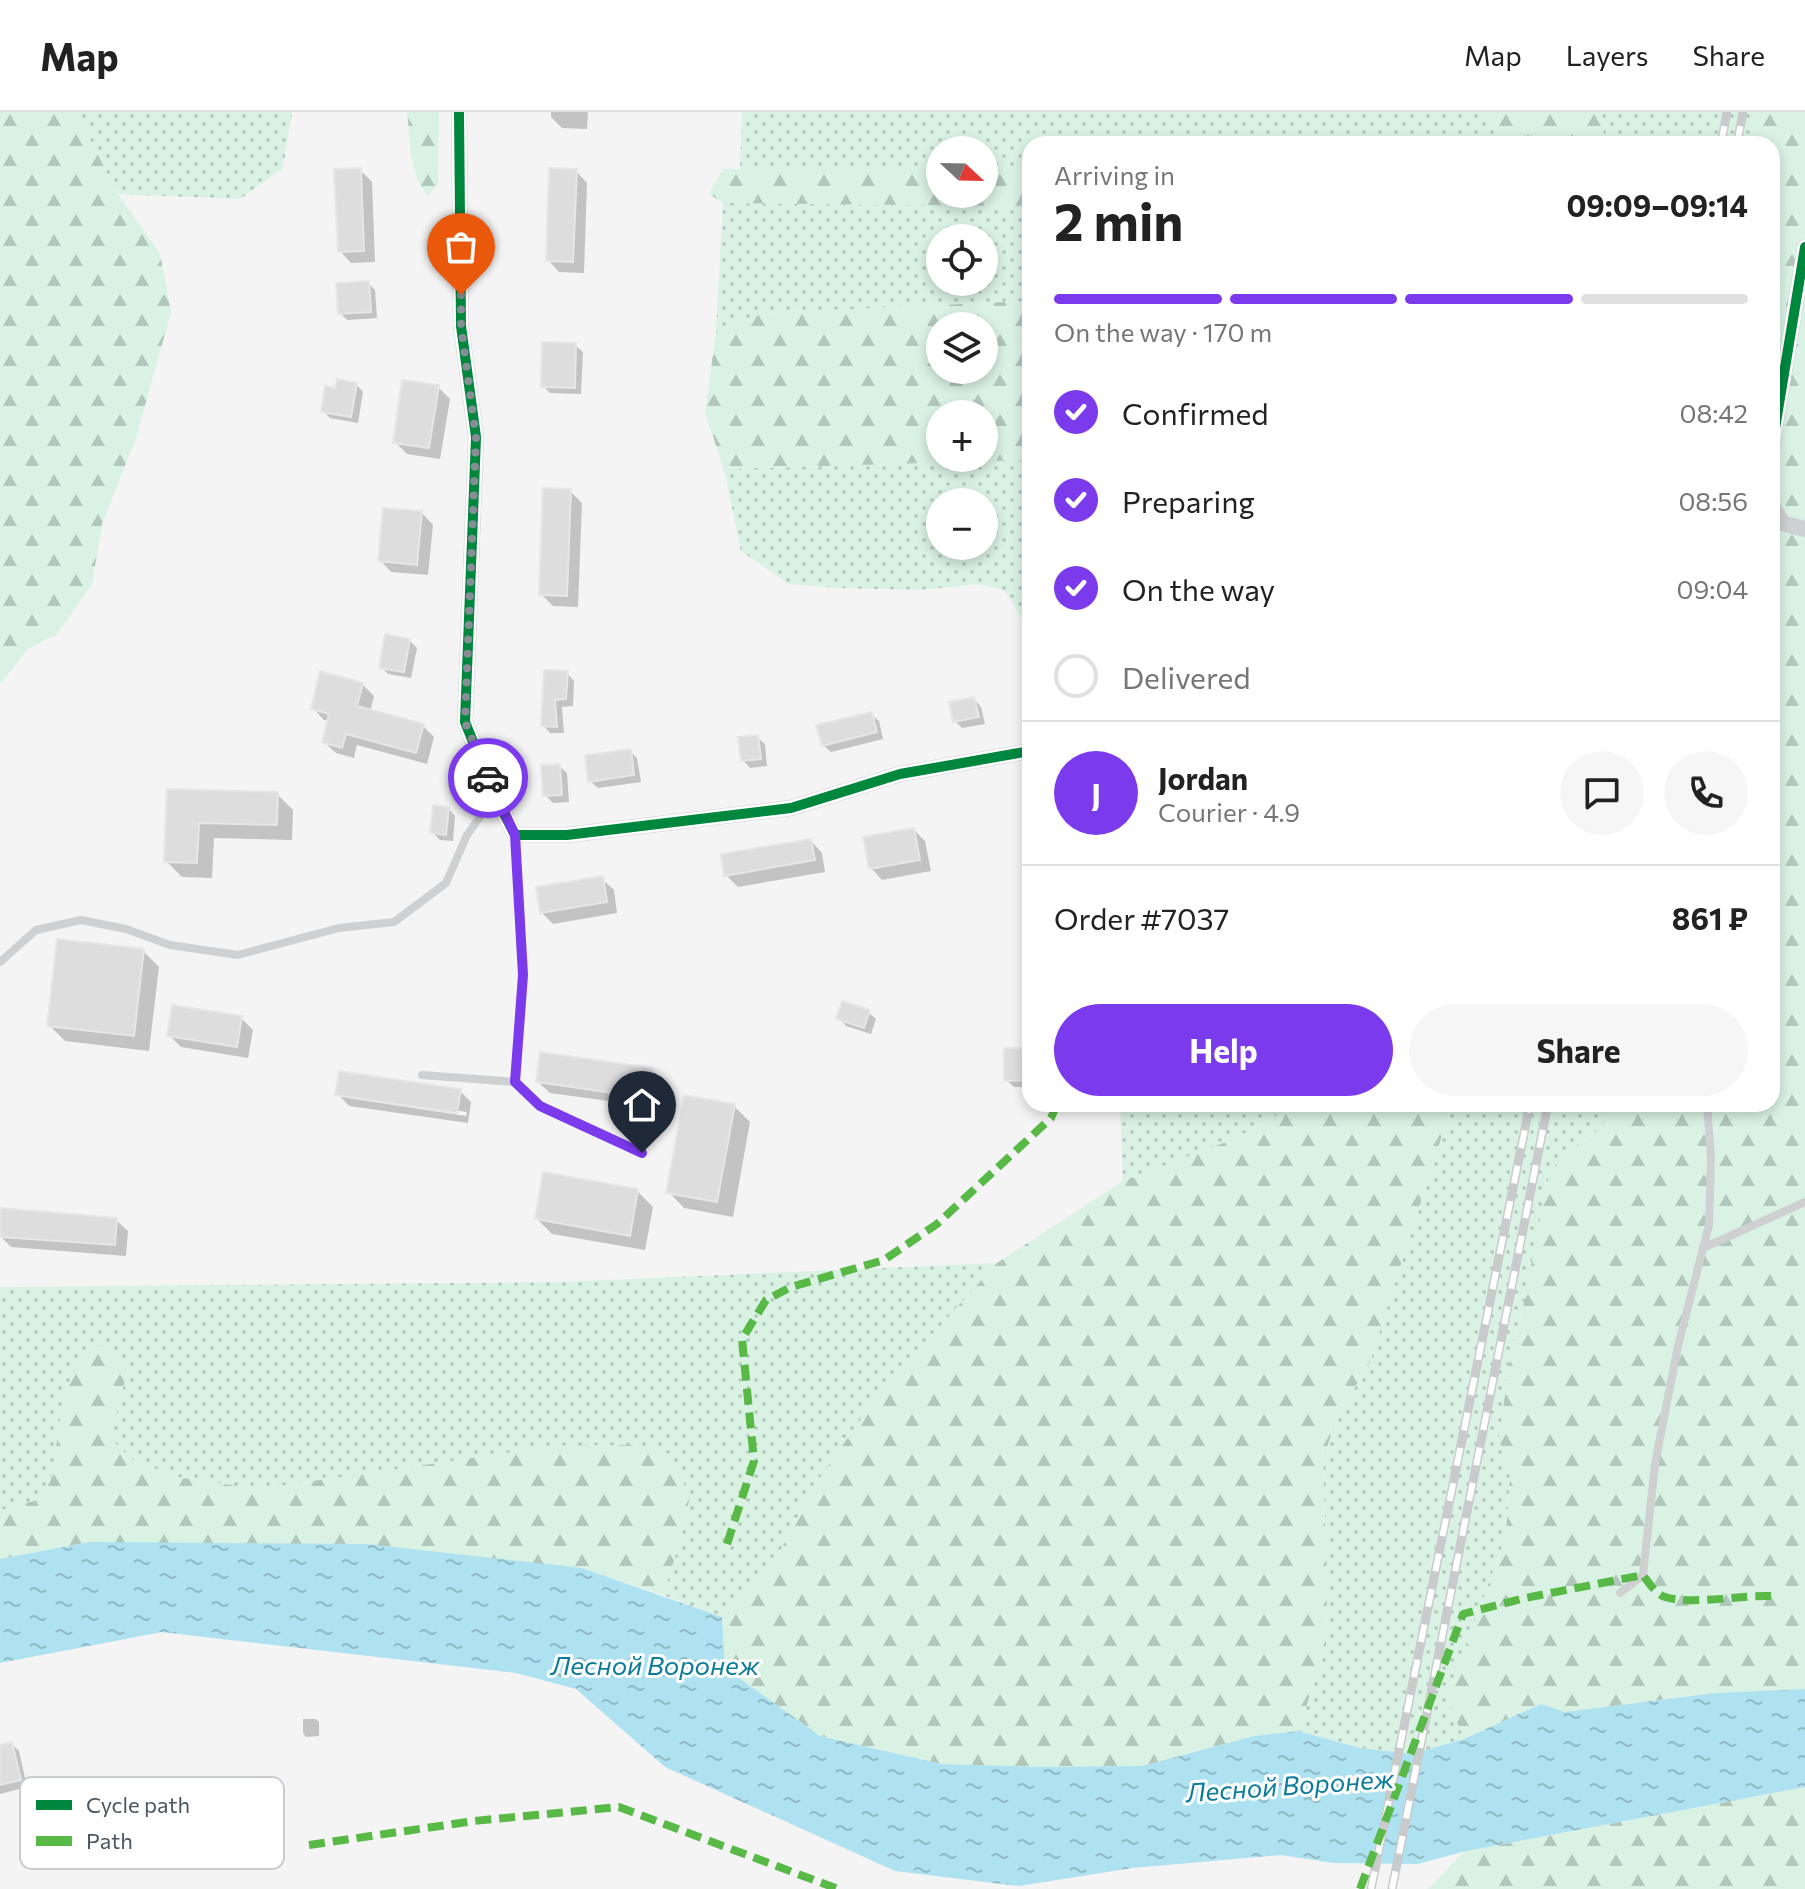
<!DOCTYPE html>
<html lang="en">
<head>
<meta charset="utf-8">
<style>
	:root { --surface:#fff; --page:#f6f6f6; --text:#222; --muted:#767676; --line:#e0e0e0; --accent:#7c3aed }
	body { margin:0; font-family:Commissioner,sans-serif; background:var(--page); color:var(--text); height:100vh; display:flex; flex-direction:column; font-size:30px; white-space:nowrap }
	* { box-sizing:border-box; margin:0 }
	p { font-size:26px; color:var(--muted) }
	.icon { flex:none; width:44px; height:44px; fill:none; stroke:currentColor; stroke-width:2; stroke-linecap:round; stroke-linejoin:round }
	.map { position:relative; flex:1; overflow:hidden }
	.details { position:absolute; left:1022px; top:24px; width:758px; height:976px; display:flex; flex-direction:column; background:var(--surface); border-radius:24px; box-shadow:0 4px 12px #0003 }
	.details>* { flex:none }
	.needle { width:52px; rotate:112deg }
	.tools { position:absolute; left:926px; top:24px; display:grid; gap:16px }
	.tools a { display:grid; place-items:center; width:72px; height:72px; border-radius:50%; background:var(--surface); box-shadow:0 4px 12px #0003; font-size:40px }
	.pin { position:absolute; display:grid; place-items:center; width:68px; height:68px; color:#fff; margin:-82px -34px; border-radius:50% 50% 50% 0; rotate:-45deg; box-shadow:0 0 8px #0007 }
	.pin .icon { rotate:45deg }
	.courier { position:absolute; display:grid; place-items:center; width:80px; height:80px; margin:-40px; border:6px solid #7c3aed; border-radius:50%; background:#fff; color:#222; box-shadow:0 2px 10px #0007 }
	.headline em { font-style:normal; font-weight:700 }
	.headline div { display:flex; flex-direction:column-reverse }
	.headline { display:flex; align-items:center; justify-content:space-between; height:136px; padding:0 32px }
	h1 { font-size:52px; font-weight:700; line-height:60px }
	.bar { display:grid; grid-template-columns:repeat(4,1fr); gap:12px 8px; align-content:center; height:96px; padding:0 32px }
	.bar i { height:10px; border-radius:6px; background:var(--line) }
	.bar .active { background:var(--accent) }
	.bar p { grid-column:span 4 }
	.line { display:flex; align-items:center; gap:20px; padding:0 32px; border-top:2px solid var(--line) }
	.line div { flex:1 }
	.round { display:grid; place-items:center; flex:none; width:84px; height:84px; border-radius:42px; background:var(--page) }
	ol { padding:0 32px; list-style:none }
	li { display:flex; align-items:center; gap:24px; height:88px }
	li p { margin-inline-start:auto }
	li .icon { padding:8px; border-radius:50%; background:var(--accent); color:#fff; stroke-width:4 }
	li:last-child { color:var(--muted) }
	li i { width:44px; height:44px; border:4px solid var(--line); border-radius:50% }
	.button { display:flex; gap:16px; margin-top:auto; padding:16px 32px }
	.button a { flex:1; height:92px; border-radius:48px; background:var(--accent); color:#fff; font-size:32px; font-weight:700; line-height:92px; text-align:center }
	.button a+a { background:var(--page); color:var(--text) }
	header { display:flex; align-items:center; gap:48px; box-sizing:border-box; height:112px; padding:0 40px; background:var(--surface); border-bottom:2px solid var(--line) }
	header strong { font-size:38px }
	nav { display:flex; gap:44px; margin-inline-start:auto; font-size:28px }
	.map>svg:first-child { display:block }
</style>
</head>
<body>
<header>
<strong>Map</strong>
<nav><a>Map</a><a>Layers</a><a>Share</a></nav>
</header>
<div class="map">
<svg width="1805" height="1777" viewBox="0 0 1805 1777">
	<defs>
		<pattern id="grass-dots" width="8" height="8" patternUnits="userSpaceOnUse" patternTransform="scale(2)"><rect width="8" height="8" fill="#d9f2e3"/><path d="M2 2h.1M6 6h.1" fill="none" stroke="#b2c7bb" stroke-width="1.8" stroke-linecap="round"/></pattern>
		<pattern id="forest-firs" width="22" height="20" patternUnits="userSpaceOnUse" patternTransform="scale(2)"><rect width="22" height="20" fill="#d9f2e3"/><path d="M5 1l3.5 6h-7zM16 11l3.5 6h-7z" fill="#b2c7bb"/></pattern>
		<pattern id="water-ripples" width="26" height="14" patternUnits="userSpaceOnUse" patternTransform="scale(2)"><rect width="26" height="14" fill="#aee2f0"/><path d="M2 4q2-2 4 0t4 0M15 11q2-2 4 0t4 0" fill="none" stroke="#90bac6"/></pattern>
	</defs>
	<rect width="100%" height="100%" fill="#f4f4f4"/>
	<g fill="url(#grass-dots)" fill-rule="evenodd">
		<polygon points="76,0 292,0 283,56 240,87 118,82"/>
		<polygon points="742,0 1487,0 1500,32 1030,32 1030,57 984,57 984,38 940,38 940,57 740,57"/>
		<polygon points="1602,0 1756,0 1750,32 1604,32"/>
		<path d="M723,91L1030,94V189L763,201L716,220ZM940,126H984V170H940Z"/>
		<path d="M1030,348V519L1004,478L979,472L920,478L838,476L789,472L741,439L724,357ZM940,390H984V434H940Z"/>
		<polygon points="1120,992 1298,992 1234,1027 1123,1069"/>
		<path d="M1452,992H1617C1606,1017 1583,1030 1560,1043L1509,1253L1499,1327L1510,1364L1506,1423L1447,1586L1464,1627L1412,1642L1360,1636L1298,1619L1326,1535L1327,1466L1323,1347L1337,1305L1370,1250Z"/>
		<polygon points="997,1151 880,1280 814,1374 776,1447 722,1505 663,1483 682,1423 690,1384 631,1333 555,1334 257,1377 182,1366 134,1349 110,1326 127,1260 84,1238 63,1289 51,1368 41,1387 0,1398 0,1175 560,1170"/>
	</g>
	<g fill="url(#forest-firs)" fill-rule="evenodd">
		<polygon points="0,0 76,0 118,82 160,142 171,200 136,326 102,412 92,472 57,522 28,537 0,572"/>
		<path d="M407,0H439L438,72L428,84C408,60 411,30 407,0Z"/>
		<polygon points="1487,0 1602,0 1604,32 1500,32"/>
		<polygon points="1756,0 1805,0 1805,1577 1715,1581 1565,1600 1541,1592 1464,1627 1447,1586 1506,1423 1510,1364 1499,1327 1509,1253 1522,1201 1547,1070 1560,1043 1590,1026 1612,1002 1617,992 1772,992 1772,32 1750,32"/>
		<polygon points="723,57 940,57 940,82 984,82 984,57 1030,57 1030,94 723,91 709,82"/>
		<path d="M1030,189V348L724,357L705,301L716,220L763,201ZM940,214H984V258H940ZM940,302H984V346H940Z"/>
		<polygon points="1298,992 1452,992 1370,1250 1337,1305 1323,1347 1327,1466 1326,1535 1298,1619 1254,1624 1142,1654 1043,1655 941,1652 820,1624 725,1556 722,1505 776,1447 814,1374 880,1280 997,1151 1123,1069 1234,1027"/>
		<polygon points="103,1234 127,1260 110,1326 134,1349 182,1366 257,1377 555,1334 631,1333 670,1342 690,1384 682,1423 663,1483 582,1456 90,1430 0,1447 0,1398 41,1387 51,1368 63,1289 84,1238"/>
		<polygon points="1805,1675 1805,1777 1428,1777 1465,1739"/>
	</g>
	<polygon fill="url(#water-ripples)" points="90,1430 366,1432 582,1456 722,1505 725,1556 820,1624 941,1652 1043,1655 1142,1654 1254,1624 1298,1619 1360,1636 1412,1642 1464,1627 1541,1592 1565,1600 1715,1581 1805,1577 1805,1675 1466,1739 1418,1752 1333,1751 1281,1743 1132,1756 1019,1774 895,1759 665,1655 576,1577 516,1561 162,1520 0,1551 0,1447"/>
	<g fill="#0003" fill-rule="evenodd">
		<polygon points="551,0 588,0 587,17 562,16 551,5"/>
		<polygon points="360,58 372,70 375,150 351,151 340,139"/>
		<polygon points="576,59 587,71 584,161 559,160 548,148"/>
		<polygon points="368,171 375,178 377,206 347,208 340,201"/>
		<polygon points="575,233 583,240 581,282 550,281 543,274"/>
		<polygon points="356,272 363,280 358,311 330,306 323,299 337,278"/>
		<polygon points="438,275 450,287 440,347 407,342 395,330"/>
		<polygon points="570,379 582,391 578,495 553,494 541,482"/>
		<polygon points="422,401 433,413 428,463 391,460 380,448"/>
		<polygon points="409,528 417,536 411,566 388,562 381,555"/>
		<polygon points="567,561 574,569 573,594 562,595 564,621 550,621 543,613"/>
		<polygon points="362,572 374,584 370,600 423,614 434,625 427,652 357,633 354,646 336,641 324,630 330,609 324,608 313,596"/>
		<polygon points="974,587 981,595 985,612 962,616 955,609"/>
		<polygon points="871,602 879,609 883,627 831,640 823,633"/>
		<polygon points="757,625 765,632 767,654 750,656 743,648"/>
		<polygon points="630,639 637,646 641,670 598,676 590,669"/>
		<polygon points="559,654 567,661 569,690 553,691 545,683"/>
		<polygon points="168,679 277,682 293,698 292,728 214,726 212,766 182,765 166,749"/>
		<polygon points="448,696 455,704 453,729 440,728 432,720"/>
		<polygon points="914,718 925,729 931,759 882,768 871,756"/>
		<polygon points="811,729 822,741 825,760 738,775 726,763"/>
		<polygon points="602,767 614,778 617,801 553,812 541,800"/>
		<polygon points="143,839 159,855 149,939 65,929 49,913"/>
		<polygon points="868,900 876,907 871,922 846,914 839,906"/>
		<polygon points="241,906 253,918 248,946 181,935 169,923"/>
		<polygon points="1030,939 1030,975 1014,975 1006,968"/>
		<polygon points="652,958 663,969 660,996 649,995 654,999 652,1013 639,1011 635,1008 638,993 550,981 538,970"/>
		<path d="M460,979L471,990L468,1011L349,994L338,982ZM348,982L467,1000L466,1004L348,986Z"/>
		<polygon points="734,994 750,1010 733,1105 684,1096 669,1080"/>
		<polygon points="637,1079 653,1095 645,1138 552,1122 537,1107"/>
		<polygon points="116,1108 128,1119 126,1144 11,1135 0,1124 0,1113"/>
		<polygon points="303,1607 316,1607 319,1610 319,1624 306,1625 303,1621"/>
		<polygon points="12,1632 19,1639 27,1675 0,1682 0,1635"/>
	</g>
	<g fill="#ddddde" stroke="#e5e6e7" stroke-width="2">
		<polygon points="361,56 364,139 338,140 334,57"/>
		<polygon points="549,56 577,57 573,150 546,149"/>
		<polygon points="369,169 371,200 338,202 336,171"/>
		<polygon points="542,230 576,231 575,276 541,275"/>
		<polygon points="337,267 357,271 351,305 321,300 325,274 335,276"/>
		<polygon points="402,268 439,273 429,336 393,331"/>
		<polygon points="543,376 571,377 567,484 539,483"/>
		<polygon points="383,396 422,399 417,453 378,449"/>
		<polygon points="385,522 410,527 404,560 379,556"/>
		<polygon points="544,558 568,559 566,587 555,588 557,615 541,614"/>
		<polygon points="320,559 363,571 357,594 424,612 416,641 346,622 342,636 322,630 329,602 311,597"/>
		<polygon points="974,585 979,605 953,610 949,590"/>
		<polygon points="872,600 877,620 822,634 816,613"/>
		<polygon points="758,623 761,647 741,649 738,625"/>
		<polygon points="631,637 634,663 588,670 585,643"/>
		<polygon points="560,652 562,683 543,684 541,653"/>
		<polygon points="167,677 278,680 277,713 199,711 197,751 164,750"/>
		<polygon points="433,693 449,695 446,723 430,721"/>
		<polygon points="914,716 920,748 869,757 863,725"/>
		<polygon points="811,727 815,748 724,764 721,742"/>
		<polygon points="603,764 607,790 540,801 536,775"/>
		<polygon points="57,827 144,837 134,924 47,914"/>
		<polygon points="842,889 870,898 864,916 836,907"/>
		<polygon points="172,893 242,904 237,935 167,924"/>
		<polygon points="1004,936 1030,936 1030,968 1004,969"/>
		<polygon points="540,940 653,956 649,986 536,970"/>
		<polygon points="339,959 461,977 457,1001 335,983"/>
		<polygon points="684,983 735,992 717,1090 666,1081"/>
		<polygon points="543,1060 638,1077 630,1124 535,1107"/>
		<polygon points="0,1096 117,1106 115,1133 0,1125"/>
		<polygon points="12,1630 21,1668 0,1673 0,1633"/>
	</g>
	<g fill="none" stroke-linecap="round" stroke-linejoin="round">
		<g stroke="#ced0d2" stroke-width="8">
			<polyline points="0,850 36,818 81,808 126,817 170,833 238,843 339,816 394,810 446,771 467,723 495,684"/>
			<polyline points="422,963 515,970 523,863 515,723"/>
			<polyline points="515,970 540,994 642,1041"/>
			<polyline points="1703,1136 1805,1090"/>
			<polyline points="1620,1481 1643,1463 1655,1352 1678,1234 1709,1113 1711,1046 1707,992"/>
		</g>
		<g stroke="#ced0d2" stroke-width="16">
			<polyline points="459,0 461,214 476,325 465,610 495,684 515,723 567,723 791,696 900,662 1030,639"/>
			<polyline points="1772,334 1805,135"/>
			<polyline points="1772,393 1782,411 1805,417"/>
		</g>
		<g stroke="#c9cacc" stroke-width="9">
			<g id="rail">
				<polyline points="1721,32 1727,0"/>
				<polyline points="1737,32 1743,0"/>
				<polyline points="1371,1777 1530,992"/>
				<polyline points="1392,1777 1548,992"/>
			</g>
		</g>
		<use href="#rail" stroke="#fff" stroke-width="6" stroke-dasharray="18" stroke-linecap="butt"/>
		<g stroke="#58b947" stroke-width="8" stroke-dasharray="16 8" stroke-linecap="butt">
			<polyline points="727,1432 754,1349 742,1227 766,1188 791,1175 884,1148 937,1112 1051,1006 1057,992"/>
			<polyline points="309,1733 474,1709 619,1695 838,1777"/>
			<path d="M1360,1777L1463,1502L1525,1486L1643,1463C1649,1471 1656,1482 1665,1485C1690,1493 1742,1483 1771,1484"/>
		</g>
		<g stroke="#fff" stroke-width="15">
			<g id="cycleway">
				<polyline points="459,0 461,214 476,325 465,610 495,684 515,723 567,723 791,696 900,662 1030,639"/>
				<polyline points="1772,334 1805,135"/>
			</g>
		</g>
		<use href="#cycleway" stroke="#00873e" stroke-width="10"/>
	</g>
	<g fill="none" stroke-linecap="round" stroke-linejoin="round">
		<polyline stroke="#868d94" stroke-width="8" stroke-dasharray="0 14.4" points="461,183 461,214 476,325 465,610 488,666"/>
		<polyline stroke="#7c3aed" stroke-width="10" points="488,666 515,723 523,863 515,970 540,994 642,1041"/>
	</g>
	<g text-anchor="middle" stroke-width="6" stroke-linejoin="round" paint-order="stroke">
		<g font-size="26" font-style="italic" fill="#0c7c9b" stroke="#fff">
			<text x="655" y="1563">Лесной Воронеж</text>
			<text transform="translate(1290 1674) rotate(-4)" y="9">Лесной Воронеж</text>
		</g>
	</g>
	<rect x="20" y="1665" width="264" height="92" rx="12" fill="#fff" stroke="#c9ccd0" stroke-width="2"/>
	<rect x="36" y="1688" width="36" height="10" fill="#00873e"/>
	<rect x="36" y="1724" width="36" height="10" fill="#58b947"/>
	<g font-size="22" fill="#4a5661">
		<text x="86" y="1701">Cycle path</text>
		<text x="86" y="1737">Path</text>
	</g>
</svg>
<div class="tools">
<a><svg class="needle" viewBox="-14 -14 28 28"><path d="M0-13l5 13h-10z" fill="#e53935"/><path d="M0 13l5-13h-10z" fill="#767676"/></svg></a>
<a><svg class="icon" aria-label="locate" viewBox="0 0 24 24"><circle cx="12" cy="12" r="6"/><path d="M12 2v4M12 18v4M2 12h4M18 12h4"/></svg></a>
<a><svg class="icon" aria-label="layers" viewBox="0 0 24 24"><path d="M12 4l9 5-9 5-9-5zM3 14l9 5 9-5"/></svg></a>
<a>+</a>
<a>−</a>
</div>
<div class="pin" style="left:461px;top:183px;background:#ea580c"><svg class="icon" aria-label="bag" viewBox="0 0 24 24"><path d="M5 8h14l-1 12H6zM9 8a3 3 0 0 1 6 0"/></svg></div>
<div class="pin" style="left:642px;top:1041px;background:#1f2937"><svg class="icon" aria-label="home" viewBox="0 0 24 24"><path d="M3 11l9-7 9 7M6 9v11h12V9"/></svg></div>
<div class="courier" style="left:488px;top:666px"><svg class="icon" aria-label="car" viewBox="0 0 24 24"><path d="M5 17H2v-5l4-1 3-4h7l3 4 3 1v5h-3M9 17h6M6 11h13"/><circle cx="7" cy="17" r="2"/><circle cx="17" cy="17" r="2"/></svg></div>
<section class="details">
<div class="headline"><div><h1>2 min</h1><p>Arriving in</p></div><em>09:09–09:14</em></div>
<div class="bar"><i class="active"></i><i class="active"></i><i class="active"></i><i></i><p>On the way · 170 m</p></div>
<ol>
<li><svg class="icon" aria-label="check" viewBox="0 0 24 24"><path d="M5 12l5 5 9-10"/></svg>Confirmed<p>08:42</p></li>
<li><svg class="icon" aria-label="check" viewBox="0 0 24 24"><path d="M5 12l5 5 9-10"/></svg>Preparing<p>08:56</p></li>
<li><svg class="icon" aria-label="check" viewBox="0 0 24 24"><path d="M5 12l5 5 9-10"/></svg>On the way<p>09:04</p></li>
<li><i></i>Delivered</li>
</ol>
<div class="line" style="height:144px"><b class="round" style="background:var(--accent);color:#fff">J</b><div><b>Jordan</b><p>Courier · 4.9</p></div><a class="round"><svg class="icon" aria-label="chat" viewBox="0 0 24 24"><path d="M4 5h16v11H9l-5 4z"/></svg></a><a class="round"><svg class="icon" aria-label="phone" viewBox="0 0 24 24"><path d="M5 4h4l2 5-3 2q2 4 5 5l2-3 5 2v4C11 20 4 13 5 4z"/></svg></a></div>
<div class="line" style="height:104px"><div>Order #7037</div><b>861 ₽</b></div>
<div class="button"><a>Help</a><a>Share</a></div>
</section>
</div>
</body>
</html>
